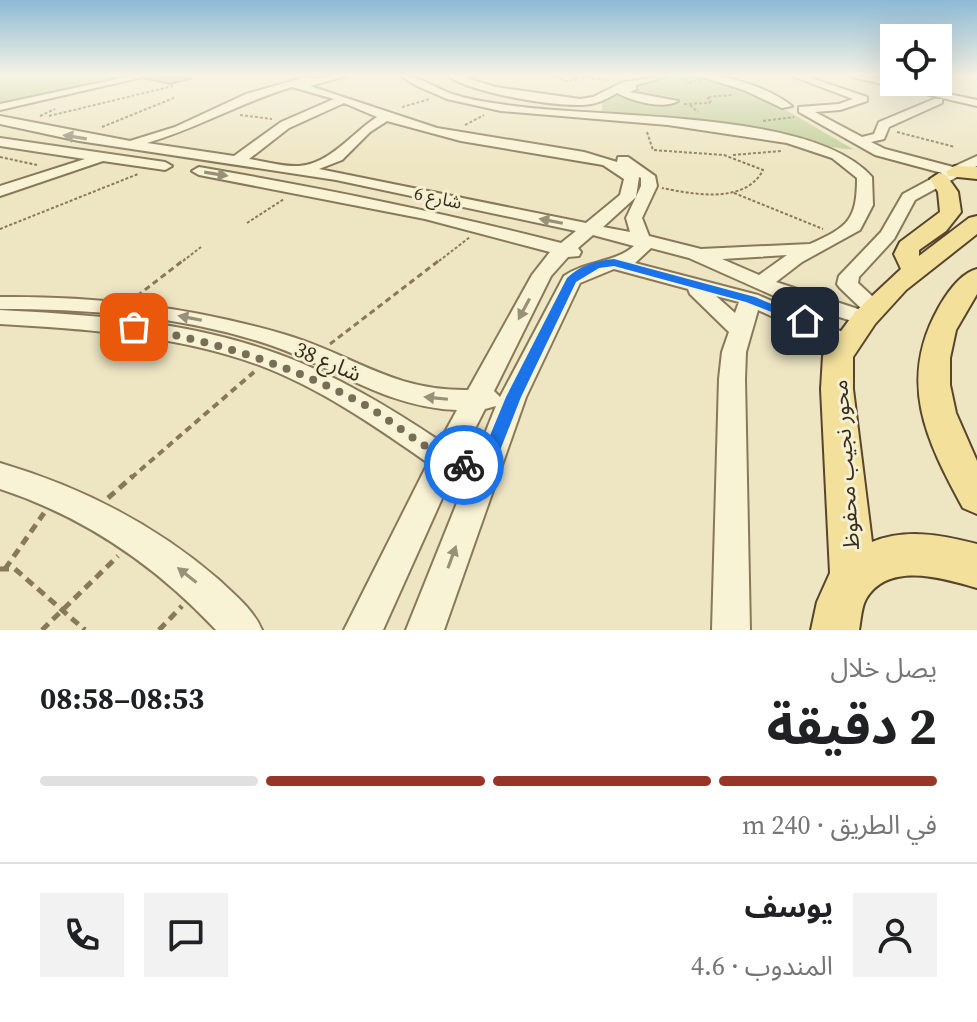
<!DOCTYPE html>
<html lang="ar">
<head>
<meta charset="utf-8">
<style>
	:root { --surface:#fff; --page:#f2f2f2; --text:#202124; --muted:#757577; --line:#e0e0e0; --accent:#983529 }
	body { margin:0; font-family:"Source Serif 4","Noto Sans Arabic",serif; background:var(--page); color:var(--text); direction:rtl; height:100vh; display:flex; flex-direction:column; font-size:30px; white-space:nowrap }
	* { box-sizing:border-box; margin:0 }
	p { font-size:26px; color:var(--muted) }
	.icon { flex:none; width:44px; height:44px; fill:none; stroke:currentColor; stroke-width:2; stroke-linecap:round; stroke-linejoin:round }
	.map { position:relative; height:630px; overflow:hidden; direction:ltr }
	.side { display:flex; flex-direction:column; background:var(--surface); flex:1 }
	.side>* { flex:none }
	.tools { position:absolute; left:880px; top:24px; display:grid; gap:16px }
	.tools a { display:grid; place-items:center; width:72px; height:72px; border-radius:0px; background:var(--surface); box-shadow:0 8px 32px #0002; font-size:40px }
	.pin { position:absolute; display:grid; place-items:center; width:68px; height:68px; color:#fff; margin:-34px; border-radius:16px; box-shadow:0 4px 12px #0006 }
	.courier { position:absolute; display:grid; place-items:center; width:80px; height:80px; margin:-40px; border:6px solid #1a73e8; border-radius:50%; background:#fff; color:#222; box-shadow:0 2px 10px #0007 }
	.summary em { font-style:normal; font-weight:700 }
	.summary div { display:flex; flex-direction:column-reverse }
	.summary { display:flex; align-items:center; justify-content:space-between; height:136px; padding:0 40px }
	h1 { font-size:52px; font-weight:700; line-height:60px }
	.bar { display:grid; grid-template-columns:repeat(4,1fr); gap:12px 8px; align-content:center; height:96px; padding:0 40px }
	.bar i { height:10px; border-radius:6px; background:var(--line) }
	.bar .on { background:var(--accent) }
	.bar p { grid-column:span 4 }
	.line { display:flex; align-items:center; gap:20px; padding:0 40px; border-top:2px solid var(--line) }
	.line div { flex:1 }
	.round { display:grid; place-items:center; flex:none; width:84px; height:84px; border-radius:0px; background:var(--page) }
	.map>svg:first-child { display:block }
</style>
</head>
<body>
<div class="map">
<svg width="977" height="630" viewBox="0 0 977 630">
	<rect width="100%" height="100%" fill="#eee6c3"/>
	<g fill="#c0cd97">
		<polygon points="0,76 133,76 0,104"/>
		<path d="M671,76C741,76 794,116 853,149C832,151 778,130 751,126C702,118 651,117 602,115V102L632,86Z"/>
	</g>
	<polygon fill="#cda579" stroke="#88643f" stroke-width="2" points="154,76 179,76 192,78 170,84 143,78"/>
	<g fill="none" stroke-linecap="round" stroke-linejoin="round">
		<g stroke="#89785a" stroke-width="4">
			<g id="minor">
				<polygon points="131,76 147,76 0,110 0,104"/>
				<path d="M330,76H346L310,86L437,128L584,152L617,162L618,157H628L655,176L657,186L642,218L649,236L701,249L810,244C848,227 857,220 857,178L832,158L787,143L668,125L501,111L447,99L417,86L401,76C418,75 435,88 452,94C468,99 484,102 500,104C591,120 811,107 872,177L873,205L860,230L802,262L776,282L864,311L840,288L837,284L839,276L881,232L903,194L942,173L875,155L799,112V107L839,104L853,99L792,76H805L867,97V101L840,110L815,112L862,137L874,134L879,122L934,99H942V103L889,127L884,139L871,142L885,149L953,167L977,156V166L915,200L894,239L859,277L858,283L885,308L874,314L876,318L873,323L865,325L781,299L689,258L651,248L635,263L758,295L854,337L858,342L854,347H838L758,310L746,352L745,379L750,630H712L719,379L722,352L729,332L690,294L688,289L614,269L580,283L526,397L444,630H406L467,478L453,474L383,630H344L428,463C375,426 320,388 259,365C176,335 87,329 0,324V310C93,315 189,321 278,354C336,375 389,407 440,441L457,410C388,408 336,368 273,346C186,316 91,309 0,309V297C96,296 191,307 283,334C353,354 390,391 468,390L532,275L550,252L425,219L199,175L192,171L199,167C321,188 441,212 561,243L576,231L336,180L79,141L0,124V116L130,141L175,127L246,94L309,76L314,79ZM292,87L334,99L281,122L234,156L147,143C198,128 242,102 292,87ZM344,103L377,117C352,133 330,164 299,166C283,167 264,161 249,159L289,128ZM387,121L461,141L603,165L624,179L620,195L586,223L319,169L342,160L370,132ZM639,177L641,178V186L636,197ZM636,197L626,218L630,232L603,227ZM593,235L634,246C615,263 585,261 564,276L500,397L494,391L551,276L568,257L579,256L581,252L578,248ZM787,255L759,275L722,259ZM716,296L739,302L735,313ZM496,406L476,456L463,452L485,409Z"/>
				<path d="M448,76H461L495,87L580,99L593,97L623,82L668,76L636,85V89L630,92L678,101C663,110 632,101 617,93C605,100 595,105 582,105C551,106 473,93 448,76Z"/>
				<path d="M699,76C728,74 769,88 792,106L782,108L744,90Z"/>
				<polygon points="848,76 865,76 977,100 977,106"/>
				<polygon points="0,138 165,162 172,166 165,170 103,161 0,196 0,186 85,159 0,146"/>
				<path d="M0,463C81,487 153,523 218,579C234,594 253,609 262,630H216C155,565 85,517 0,489Z"/>
			</g>
		</g>
		<g stroke="#57452e" stroke-width="4">
			<g id="major">
				<polygon points="955,166 977,167 977,179 948,176 946,172"/>
				<path d="M939,173L946,175L958,192L961,212L946,231L919,250V256L969,218L977,216V234L906,290L875,324L853,357V389L872,542C906,528 942,535 977,544V588C943,578 888,561 866,599C861,608 861,620 859,630H811L817,602L830,573L821,389L823,356L855,312L901,269L894,254L900,242L940,212L938,192L930,179Z"/>
				<path d="M977,269V294L956,330L950,358V385L956,413L977,461V514L963,508C926,440 897,381 939,307C947,293 961,273 977,269Z"/>
			</g>
		</g>
		<g stroke="#89785a" stroke-width="2" stroke-dasharray="3 2" stroke-linecap="butt">
			<polyline points="550,76 567,81 578,79 575,77"/>
			<polyline points="562,76 609,80"/>
			<polygon points="691,77 701,80 690,82 680,78"/>
			<polyline points="684,104 709,103 711,101 707,97 732,95"/>
			<polyline points="690,105 698,112"/>
			<polyline points="402,107 430,99"/>
			<polyline points="240,115 272,119"/>
			<polyline points="40,116 55,109"/>
			<polyline points="49,116 173,86"/>
			<polyline points="763,121 794,117"/>
			<polyline points="465,125 484,115"/>
			<polyline points="102,127 176,97"/>
			<path d="M647,132L653,150L724,155L763,170C745,205 692,194 662,188"/>
			<polyline points="897,132 955,147"/>
			<polyline points="733,155 781,151"/>
			<polyline points="0,157 37,165"/>
			<polyline points="734,193 823,229"/>
			<polyline points="247,223 284,199"/>
			<polyline points="0,229 138,174"/>
			<polyline points="183,261 201,247"/>
			<polyline points="439,261 470,237"/>
		</g>
		<g stroke="#89785a" stroke-width="3" stroke-dasharray="6 4" stroke-linecap="butt">
			<polyline points="137,296 185,259"/>
			<polyline points="330,344 441,259"/>
		</g>
		<polyline stroke="#89785a" stroke-width="4" stroke-dasharray="7 5" stroke-linecap="butt" points="131,478 254,372"/>
		<g stroke="#89785a" stroke-width="5" stroke-dasharray="9 6" stroke-linecap="butt">
			<polyline points="108,498 133,476"/>
			<polyline points="0,569 15,569 85,630"/>
			<polyline points="5,569 44,513"/>
			<polyline points="42,630 118,556"/>
			<polyline points="159,630 182,606"/>
		</g>
		<use href="#minor" fill="#f9f3d6" fill-rule="evenodd"/>
		<use href="#major" fill="#f2e09b" fill-rule="evenodd"/>
	</g>
	<defs><path id="oneway-solid" d="M-6-.8H1V-3.2L6.5 0L1 3.2V.8H-6Z" transform="scale(2)"/></defs>
	<g fill="#99907a">
		<use href="#oneway-solid" transform="translate(75 137) rotate(-171)"/>
		<use href="#oneway-solid" transform="translate(216 174) rotate(9)"/>
		<use href="#oneway-solid" transform="translate(551 221) rotate(-169)"/>
		<use href="#oneway-solid" transform="translate(524 309) rotate(118)"/>
		<use href="#oneway-solid" transform="translate(190 318) rotate(-169)"/>
		<use href="#oneway-solid" transform="translate(436 398) rotate(-174)"/>
		<use href="#oneway-solid" transform="translate(452 557) rotate(-70)"/>
		<use href="#oneway-solid" transform="translate(187 575) rotate(-142)"/>
	</g>
	<linearGradient id="sky" x2="0" y2="1"><stop stop-color="#8db9d6"/><stop offset="0.46" stop-color="#f7f4e4"/><stop offset="1" stop-color="#f7f4e4" stop-opacity="0"/></linearGradient>
	<rect width="977" height="164" fill="url(#sky)"/>
	<path fill="#1a73e8" d="M614,259L755,297L812,321L805,325L746,302L614,266L599,268L576,282L521,397L490,476L484,478L458,470L456,465L458,460L464,457L479,462L506,397L567,278C581,265 595,261 614,259Z"/>
	<g fill="none" stroke-linecap="round" stroke-linejoin="round">
		<path stroke="#786e58" stroke-width="8" stroke-dasharray="0 14.4" d="M134,327C217,342 291,365 365,405C399,425 427,453 464,465"/>
	</g>
	<g text-anchor="middle" stroke-width="6" stroke-linejoin="round" paint-order="stroke">
		<g font-size="18" fill="#392e1e" stroke="#f6f0d3">
			<text transform="translate(438 198) rotate(12)" y="6">شارع 6</text>
		</g>
		<g font-size="22" fill="#392e1e" stroke="#f6f0d3">
			<text transform="translate(328 361) rotate(23)" y="8">شارع 38</text>
			<text transform="translate(845 465) rotate(-94)" y="8">محور نجيب محفوظ</text>
		</g>
	</g>
</svg>
<div class="tools">
<a><svg class="icon" aria-label="locate" viewBox="0 0 24 24"><circle cx="12" cy="12" r="6"/><path d="M12 2v4M12 18v4M2 12h4M18 12h4"/></svg></a>
</div>
<div class="pin" style="left:134px;top:327px;background:#ea580c"><svg class="icon" aria-label="bag" viewBox="0 0 24 24"><path d="M5 8h14l-1 12H6zM9 8a3 3 0 0 1 6 0"/></svg></div>
<div class="pin" style="left:805px;top:321px;background:#1f2937"><svg class="icon" aria-label="home" viewBox="0 0 24 24"><path d="M3 11l9-7 9 7M6 9v11h12V9"/></svg></div>
<div class="courier" style="left:464px;top:465px"><svg class="icon" aria-label="bike" viewBox="0 0 24 24"><circle cx="6" cy="16" r="4"/><circle cx="18" cy="16" r="4"/><path d="M6 16l4-8h5l3 8M10 8l3 8H6M13 5h3"/></svg></div>
</div>
<section class="side">
<div class="summary"><div><h1>2 دقيقة</h1><p>يصل خلال</p></div><em>08:53–08:58</em></div>
<div class="bar"><i class="on"></i><i class="on"></i><i class="on"></i><i></i><p>في الطريق · 240 m</p></div>
<div class="line" style="height:144px"><a class="round"><svg class="icon" aria-label="person" viewBox="0 0 24 24"><circle cx="12" cy="8" r="4"/><path d="M4 21q1-7 8-7t8 7"/></svg></a><div><b>يوسف</b><p>المندوب · 4.6</p></div><a class="round"><svg class="icon" aria-label="chat" viewBox="0 0 24 24"><path d="M4 5h16v11H9l-5 4z"/></svg></a><a class="round"><svg class="icon" aria-label="phone" viewBox="0 0 24 24"><path d="M5 4h4l2 5-3 2q2 4 5 5l2-3 5 2v4C11 20 4 13 5 4z"/></svg></a></div>
</section>
</body>
</html>
